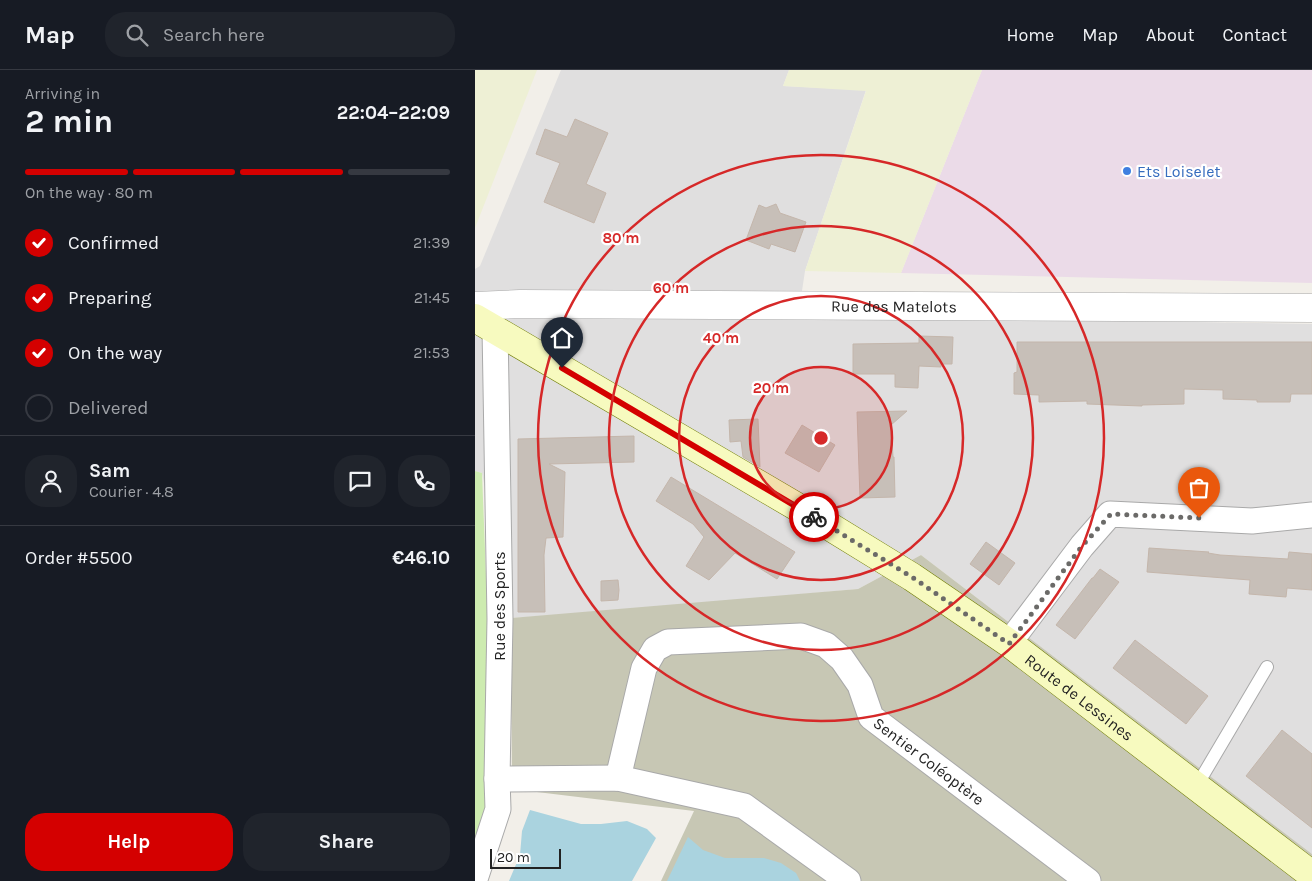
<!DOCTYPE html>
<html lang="en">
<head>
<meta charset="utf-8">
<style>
	:root { --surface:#171b24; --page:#20242c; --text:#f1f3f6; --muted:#9ea1a6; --line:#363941; --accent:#d40000 }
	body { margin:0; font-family:Karla,sans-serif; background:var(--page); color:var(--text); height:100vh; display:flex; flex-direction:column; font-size:19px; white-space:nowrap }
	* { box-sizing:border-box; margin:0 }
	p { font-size:16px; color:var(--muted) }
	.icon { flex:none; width:28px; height:28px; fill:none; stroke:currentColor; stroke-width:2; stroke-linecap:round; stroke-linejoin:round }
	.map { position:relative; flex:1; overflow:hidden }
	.panel { display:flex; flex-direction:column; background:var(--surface); width:475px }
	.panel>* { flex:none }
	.scale { position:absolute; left:15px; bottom:12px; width:71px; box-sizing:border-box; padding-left:5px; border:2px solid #222; border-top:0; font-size:14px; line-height:18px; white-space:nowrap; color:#222; -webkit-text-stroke:4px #fff; paint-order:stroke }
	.pin { position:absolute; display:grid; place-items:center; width:42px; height:42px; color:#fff; margin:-51px -21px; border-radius:50% 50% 50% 0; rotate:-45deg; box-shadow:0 0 5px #0007 }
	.pin .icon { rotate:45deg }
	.courier { position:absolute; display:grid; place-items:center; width:50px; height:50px; margin:-25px; border:4px solid #d40000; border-radius:50%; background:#fff; color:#222; box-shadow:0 1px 6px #0007 }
	.overview em { font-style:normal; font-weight:700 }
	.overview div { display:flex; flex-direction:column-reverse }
	.overview { display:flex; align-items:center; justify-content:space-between; height:85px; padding:0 25px }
	h1 { font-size:32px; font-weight:700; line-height:38px }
	.bar { display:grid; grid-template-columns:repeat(4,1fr); gap:8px 5px; align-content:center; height:60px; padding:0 25px }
	.bar i { height:6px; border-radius:4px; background:var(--line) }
	.bar .active { background:var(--accent) }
	.bar p { grid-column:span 4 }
	.line { display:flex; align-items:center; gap:12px; padding:0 25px; border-top:1px solid var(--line) }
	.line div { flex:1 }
	.round { display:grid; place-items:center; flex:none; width:52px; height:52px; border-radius:20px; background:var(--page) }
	ol { padding:0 25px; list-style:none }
	li { display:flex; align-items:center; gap:15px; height:55px }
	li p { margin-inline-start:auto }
	li .icon { padding:5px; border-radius:50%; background:var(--accent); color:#fff; stroke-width:4 }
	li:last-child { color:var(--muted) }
	li i { width:28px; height:28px; border:2px solid var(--line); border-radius:50% }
	.primary-button { display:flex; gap:10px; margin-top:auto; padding:10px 25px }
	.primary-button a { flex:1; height:58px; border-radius:20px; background:var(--accent); color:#fff; font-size:20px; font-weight:700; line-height:58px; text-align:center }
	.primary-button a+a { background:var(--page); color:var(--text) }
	header { display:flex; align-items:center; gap:30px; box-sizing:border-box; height:70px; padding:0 25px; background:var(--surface); border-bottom:1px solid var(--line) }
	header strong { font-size:24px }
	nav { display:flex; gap:28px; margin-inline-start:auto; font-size:18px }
	.search { width:350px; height:45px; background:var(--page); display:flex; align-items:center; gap:12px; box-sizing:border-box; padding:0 18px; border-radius:20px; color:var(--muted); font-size:19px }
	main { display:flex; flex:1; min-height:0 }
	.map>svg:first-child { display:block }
</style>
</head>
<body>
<header>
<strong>Map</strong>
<div class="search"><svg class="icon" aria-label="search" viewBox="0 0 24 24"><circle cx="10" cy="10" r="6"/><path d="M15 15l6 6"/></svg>Search here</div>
<nav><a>Home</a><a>Map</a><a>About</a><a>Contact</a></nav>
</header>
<main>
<section class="panel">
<div class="overview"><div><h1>2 min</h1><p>Arriving in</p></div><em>22:04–22:09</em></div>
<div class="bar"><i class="active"></i><i class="active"></i><i class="active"></i><i></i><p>On the way · 80 m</p></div>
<ol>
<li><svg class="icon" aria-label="check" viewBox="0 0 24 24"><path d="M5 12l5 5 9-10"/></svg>Confirmed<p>21:39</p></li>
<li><svg class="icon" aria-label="check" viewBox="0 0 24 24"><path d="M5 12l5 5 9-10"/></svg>Preparing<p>21:45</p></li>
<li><svg class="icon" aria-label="check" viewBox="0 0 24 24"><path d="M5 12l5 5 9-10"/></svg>On the way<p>21:53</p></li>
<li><i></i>Delivered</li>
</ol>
<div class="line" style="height:90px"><a class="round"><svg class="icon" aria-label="person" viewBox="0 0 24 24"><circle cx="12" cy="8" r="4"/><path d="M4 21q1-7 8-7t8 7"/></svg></a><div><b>Sam</b><p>Courier · 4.8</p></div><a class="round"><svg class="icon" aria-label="chat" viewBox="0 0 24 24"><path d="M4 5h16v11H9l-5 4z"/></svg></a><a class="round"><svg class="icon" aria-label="phone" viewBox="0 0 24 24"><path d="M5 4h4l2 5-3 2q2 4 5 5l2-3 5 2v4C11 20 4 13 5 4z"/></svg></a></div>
<div class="line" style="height:65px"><div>Order #5500</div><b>€46.10</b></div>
<div class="primary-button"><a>Help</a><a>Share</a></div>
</section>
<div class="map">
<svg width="837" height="811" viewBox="0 0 837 811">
	<rect width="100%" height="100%" fill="#f2efe9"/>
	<polygon fill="#e0dfdf" points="86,0 314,0 308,16 391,20 330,201 323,247 423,247 837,254 837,784 446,485 383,519 155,540 36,548 7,403 0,401 0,199 5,196"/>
	<polygon fill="#ebdbe8" points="507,0 837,0 837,213 426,203"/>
	<polygon fill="#c7c7b4" points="446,485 837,784 837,811 186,811 219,741 37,719 36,548 383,519"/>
	<g fill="#eef0d5">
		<polygon points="0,0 62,0 0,158"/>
		<polygon points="314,0 507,0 426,203 330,201 391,21 308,16"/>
	</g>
	<polygon fill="#cdebb0" points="0,401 7,403 14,583 11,733 0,782"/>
	<g fill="#aad3df">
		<polygon points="55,740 106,754 126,754 152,751 172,759 181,768 157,811 34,811 45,785 47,761"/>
		<polygon points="213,767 228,780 250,788 289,788 306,793 321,803 325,811 192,811"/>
	</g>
	<g fill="#c7bfb8" stroke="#c4b6ab">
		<polygon points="100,49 133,63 111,114 131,123 119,153 69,132 85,93 61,84 70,59 92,67"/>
		<polygon points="301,134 305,143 331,152 320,182 296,174 294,179 271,170 284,135 291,138"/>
		<polygon points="444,266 478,267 477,294 466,294 466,297 444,296 443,318 420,317 420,304 378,304 378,274 444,273"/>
		<polygon points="542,272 837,272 837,324 816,324 815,332 782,332 782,330 748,329 748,320 709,319 709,334 667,335 667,336 612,334 612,331 564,332 564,325 539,324 539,303 542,302"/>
		<polygon points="432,341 416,355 418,387 419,387 420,427 385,428 382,342"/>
		<polygon points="283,349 285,397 268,387 266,371 255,372 254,350"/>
		<polygon points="327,355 360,375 344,402 310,383"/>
		<polygon points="159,366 159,392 74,394 90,402 88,467 71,468 69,485 70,542 43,542 43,369"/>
		<polygon points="196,407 320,482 302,509 260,483 234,510 211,496 229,467 218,454 181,431"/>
		<polygon points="511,472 540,493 524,515 495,494"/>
		<polygon points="674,478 734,482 733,483 745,485 813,489 814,482 837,484 837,520 812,518 811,527 774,524 775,510 672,502"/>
		<polygon points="625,499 644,512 600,569 581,555 617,508 618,508"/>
		<polygon points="143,510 144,520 143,530 126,531 126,511"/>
		<polygon points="660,570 733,626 711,654 638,598"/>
		<polygon points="807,660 837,684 837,758 771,706"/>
	</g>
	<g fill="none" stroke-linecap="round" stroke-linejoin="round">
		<g stroke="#a9a9a9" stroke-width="14">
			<polyline id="service" points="721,717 792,597"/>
		</g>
		<g stroke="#a9a9a9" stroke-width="27">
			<g id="minor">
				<polyline points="534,573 607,476 635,444 777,451 837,445"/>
				<path id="s1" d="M143,708L169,598L180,579L193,572L326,566L351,575L367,589L385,615L396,647L613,811"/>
				<polyline points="22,709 143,708 269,736 373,811"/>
				<polyline points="0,809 23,739 22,709 25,549 20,258"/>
			</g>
		</g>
		<g stroke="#a9a9a9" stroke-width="29">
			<g id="tertiary">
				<path id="s2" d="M0,236L45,234L837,238"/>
			</g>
		</g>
		<g stroke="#707d05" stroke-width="29">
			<g id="secondary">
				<path id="s3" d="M0,248L336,445L437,507L534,573L837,805"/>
			</g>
		</g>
		<use href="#service" stroke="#fff" stroke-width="12"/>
		<use href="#minor" stroke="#fff" stroke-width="25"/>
		<use href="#tertiary" stroke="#fff" stroke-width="28"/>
		<use href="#secondary" stroke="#f7fabf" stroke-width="28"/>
	</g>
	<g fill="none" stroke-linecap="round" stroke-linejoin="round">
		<polyline stroke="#6b6a68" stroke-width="5" stroke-dasharray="0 9" points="339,447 437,507 534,574 607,476 636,444 724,448"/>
		<polyline stroke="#d40000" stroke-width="6" points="87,298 339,447"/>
	</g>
	<circle cx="346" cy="368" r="71" fill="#d62828" fill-opacity=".12"/>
	<g fill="none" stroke="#d62828" stroke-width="2.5">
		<circle cx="346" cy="368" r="71"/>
		<circle cx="346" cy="368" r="142"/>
		<circle cx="346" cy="368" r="212"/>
		<circle cx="346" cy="368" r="283"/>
	</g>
	<circle fill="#3f7fe0" stroke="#fff" stroke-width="2" cx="652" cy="101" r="5"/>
	<g text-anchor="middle" stroke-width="4.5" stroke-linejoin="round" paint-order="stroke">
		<g font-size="16" fill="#366cbe" stroke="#fff" text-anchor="start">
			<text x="662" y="107">Ets Loiselet</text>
		</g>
		<g font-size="16" fill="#222" stroke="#fff">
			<text dy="6" stroke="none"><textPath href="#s2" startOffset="419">Rue des Matelots</textPath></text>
			<text transform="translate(24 536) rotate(-90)" y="6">Rue des Sports</text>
			<text dy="6" stroke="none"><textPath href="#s3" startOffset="714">Route de Lessines</textPath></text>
			<text dy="6" stroke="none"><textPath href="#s1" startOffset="469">Sentier Coléoptère</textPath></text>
		</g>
	</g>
	<circle cx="346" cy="368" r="8" fill="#d62828" stroke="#fff" stroke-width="2.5"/>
	<g font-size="15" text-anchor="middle" font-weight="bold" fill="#d62828" stroke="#fff" stroke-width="4.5" stroke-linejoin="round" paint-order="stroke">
		<text x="146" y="173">80 m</text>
		<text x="196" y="223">60 m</text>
		<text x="246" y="273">40 m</text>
		<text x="296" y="323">20 m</text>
	</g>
</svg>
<div class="scale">20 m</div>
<div class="pin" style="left:724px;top:448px;background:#ea580c"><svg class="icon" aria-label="bag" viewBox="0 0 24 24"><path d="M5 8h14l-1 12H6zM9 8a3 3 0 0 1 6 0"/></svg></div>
<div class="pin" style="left:87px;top:298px;background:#1f2937"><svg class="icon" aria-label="home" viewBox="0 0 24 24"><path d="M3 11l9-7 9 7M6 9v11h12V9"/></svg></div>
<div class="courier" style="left:339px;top:447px"><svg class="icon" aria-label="bike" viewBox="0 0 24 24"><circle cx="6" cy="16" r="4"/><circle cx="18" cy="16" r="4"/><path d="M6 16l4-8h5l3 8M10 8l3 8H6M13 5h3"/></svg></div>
</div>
</main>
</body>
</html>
